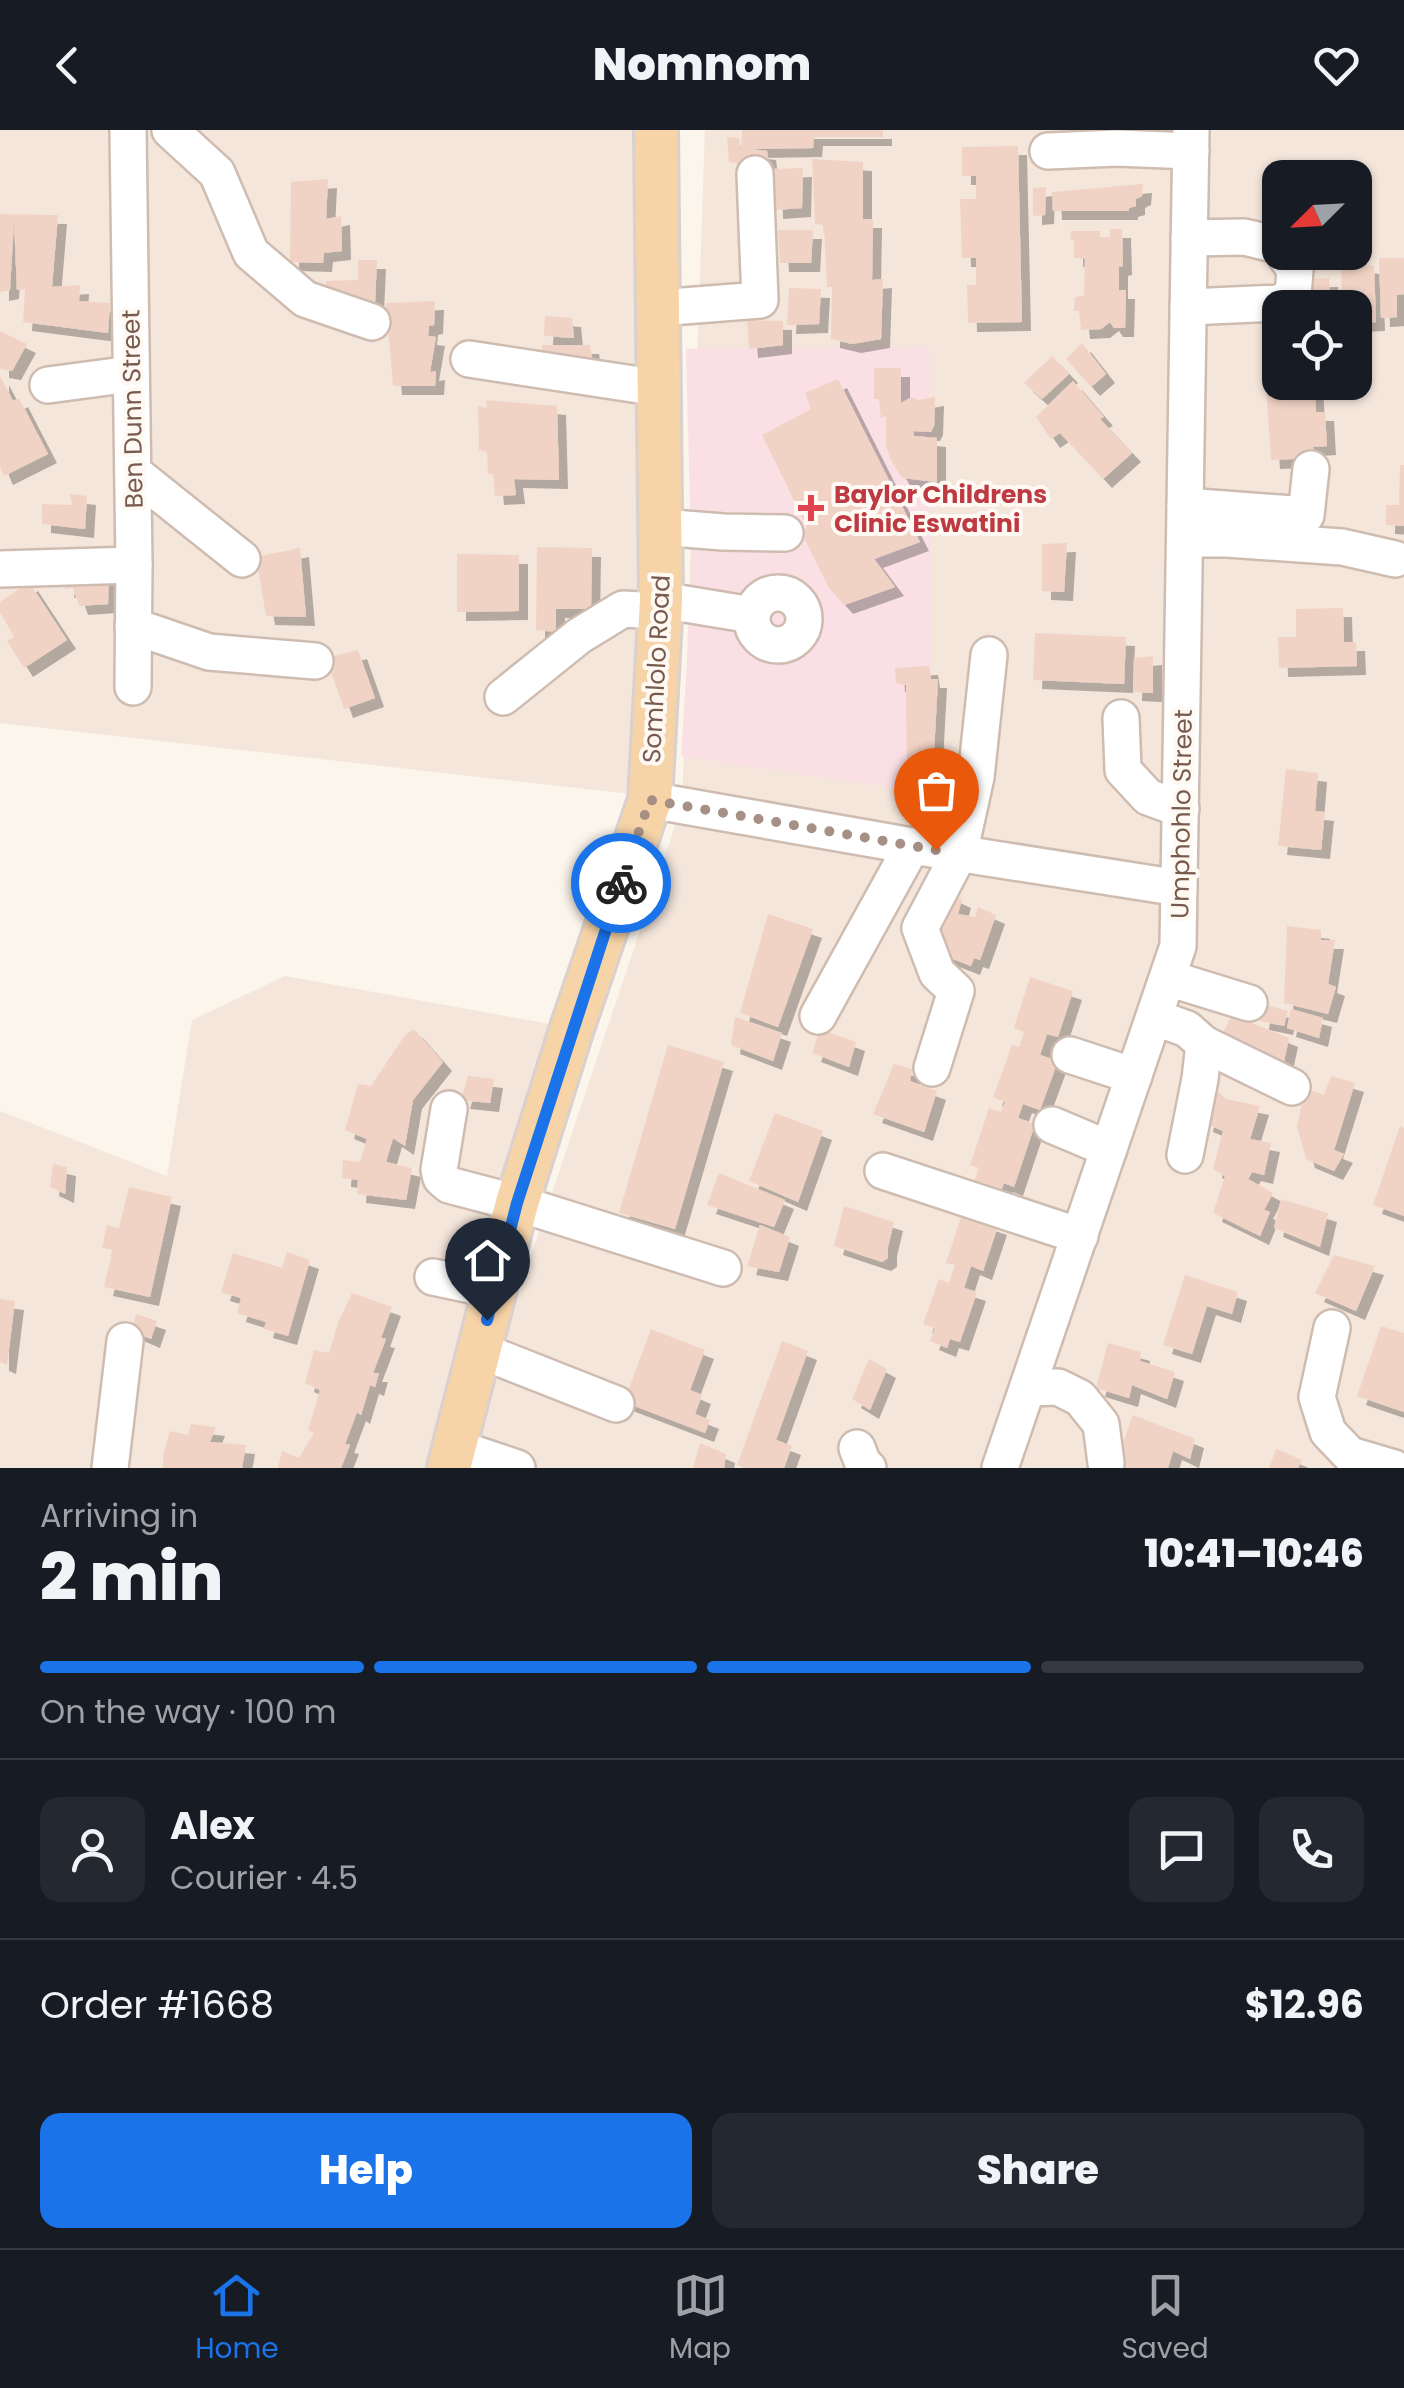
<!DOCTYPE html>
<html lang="en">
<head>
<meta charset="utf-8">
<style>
	:root { --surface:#171b24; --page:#242831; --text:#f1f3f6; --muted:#9ea1a6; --line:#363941; --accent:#1a73e8 }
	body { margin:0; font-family:Poppins,sans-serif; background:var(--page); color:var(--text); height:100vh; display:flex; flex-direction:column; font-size:38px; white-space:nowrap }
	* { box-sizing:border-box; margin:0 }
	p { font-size:32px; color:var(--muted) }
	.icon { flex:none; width:55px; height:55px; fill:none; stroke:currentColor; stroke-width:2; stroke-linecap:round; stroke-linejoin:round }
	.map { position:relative; height:1338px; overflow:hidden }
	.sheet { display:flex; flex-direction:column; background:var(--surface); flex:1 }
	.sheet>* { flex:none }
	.needle { width:65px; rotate:246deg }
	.buttons { position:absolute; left:1262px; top:30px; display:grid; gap:20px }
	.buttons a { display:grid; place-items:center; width:110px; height:110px; border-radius:20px; background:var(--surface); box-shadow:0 2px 8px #0004; font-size:50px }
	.pin { position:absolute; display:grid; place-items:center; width:85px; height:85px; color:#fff; margin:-102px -42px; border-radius:50% 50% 50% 0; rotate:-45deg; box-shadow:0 0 10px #0007 }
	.pin .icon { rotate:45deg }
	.courier { position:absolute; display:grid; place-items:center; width:100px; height:100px; margin:-50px; border:8px solid #1a73e8; border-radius:50%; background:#fff; color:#222; box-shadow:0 2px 12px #0007 }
	.overview em { font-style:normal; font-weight:800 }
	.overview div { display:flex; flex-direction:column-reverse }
	.overview { display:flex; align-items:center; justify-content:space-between; height:170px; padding:0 40px }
	h1 { font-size:65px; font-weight:800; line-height:75px }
	.bar { display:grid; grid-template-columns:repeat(4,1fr); gap:15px 10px; align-content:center; height:120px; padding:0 40px }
	.bar i { height:12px; border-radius:8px; background:var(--line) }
	.bar .on { background:var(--accent) }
	.bar p { grid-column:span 4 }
	.line { display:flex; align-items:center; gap:25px; padding:0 40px; border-top:2px solid var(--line) }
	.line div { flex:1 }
	.round { display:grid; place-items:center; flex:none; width:105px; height:105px; border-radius:20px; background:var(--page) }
	.action { display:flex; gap:20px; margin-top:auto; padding:20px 40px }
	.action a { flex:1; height:115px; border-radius:20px; background:var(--accent); color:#fff; font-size:40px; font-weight:800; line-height:115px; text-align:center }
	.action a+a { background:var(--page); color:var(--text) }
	header { display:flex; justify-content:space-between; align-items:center; height:130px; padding:0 40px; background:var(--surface); font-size:45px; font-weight:800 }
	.menu { display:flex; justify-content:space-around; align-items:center; height:140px; border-top:2px solid var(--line); background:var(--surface); font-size:28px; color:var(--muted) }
	.menu a { display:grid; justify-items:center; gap:5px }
	.menu .on { color:var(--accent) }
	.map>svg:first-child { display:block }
</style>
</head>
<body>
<header><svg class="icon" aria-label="back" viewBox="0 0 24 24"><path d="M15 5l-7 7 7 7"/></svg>Nomnom<svg class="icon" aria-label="heart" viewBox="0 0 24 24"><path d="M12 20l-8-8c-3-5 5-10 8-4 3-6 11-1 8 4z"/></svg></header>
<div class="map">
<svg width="1404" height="1338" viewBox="0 0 1404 1338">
	<defs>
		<filter id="shadow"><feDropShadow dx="9" dy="9" stdDeviation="0" flood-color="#0004"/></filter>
	</defs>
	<rect width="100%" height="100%" fill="#fcf5ec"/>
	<g fill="#f4e6db" fill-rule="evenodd">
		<polygon points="0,0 655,0 640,665 0,593"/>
		<path d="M705,0H1404V1338H460L682,675ZM1280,48H1355V122H1280ZM1280,178H1355V252H1280Z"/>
		<polygon points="285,846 572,898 440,1338 0,1338 0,981 167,1046 192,890"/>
	</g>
	<polygon fill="#fae0e5" points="930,217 932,664 681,626 692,454 686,219"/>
	<g fill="#f1d3c5" filter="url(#shadow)">
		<polygon points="742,0 883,0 883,7 814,7 813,18 751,19 767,21 769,37 729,32 727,7 739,8 741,20"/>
		<polygon points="1018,16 1022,192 968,193 967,155 976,155 976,128 962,128 960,69 976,69 976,46 962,46 962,17"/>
		<polygon points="812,29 863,32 863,89 873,89 872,150 883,149 881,209 852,214 831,209 832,157 827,157 824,95 815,94"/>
		<polygon points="803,38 802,78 774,80 773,39"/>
		<polygon points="328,49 326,89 341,86 342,121 324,123 323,133 290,132 291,52"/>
		<polygon points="1143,54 1142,66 1136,69 1136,76 1129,78 1129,81 1053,81 1052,62"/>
		<polygon points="1046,57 1045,85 1033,86 1033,58"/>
		<polygon points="0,84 58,85 52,157 80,155 79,171 110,173 108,203 23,192 25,159 17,160 14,91 10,160 0,162"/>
		<polygon points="1110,99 1122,99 1123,136 1119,137 1119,160 1126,160 1125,198 1114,198 1110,192 1101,199 1081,200 1079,181 1074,181 1075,167 1084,166 1085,129 1074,128 1074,110 1070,110 1071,101 1100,101 1100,107 1110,107"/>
		<polygon points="778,100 813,100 811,133 780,133"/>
		<polygon points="1379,128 1404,128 1404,164 1397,165 1397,187 1381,188"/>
		<polygon points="1341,129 1374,136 1376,192 1355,193 1355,178 1342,178"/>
		<polygon points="358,130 377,130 375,172 326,176 326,151 358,150"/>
		<polygon points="1329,148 1330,178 1305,178 1300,149"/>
		<polygon points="789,158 821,159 819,194 787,195"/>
		<polygon points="435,171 434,195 429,196 428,206 436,207 430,242 436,241 435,256 393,256 386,173"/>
		<polygon points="545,186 572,188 574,208 544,206"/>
		<polygon points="747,190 783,191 783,215 749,219"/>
		<polygon points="0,201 27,214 12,241 0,239"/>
		<polygon points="1082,213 1106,244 1091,257 1066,229"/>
		<polygon points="542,215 590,215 593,234 540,237"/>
		<polygon points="1052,226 1069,244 1042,269 1024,253"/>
		<polygon points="874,238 901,238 901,273 912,267 918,270 935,267 934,296 931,302 913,301 914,306 937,308 937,352 902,348 891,330 886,316 886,286 881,288 879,269 874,269"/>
		<polygon points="1265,241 1280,241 1280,252 1314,252 1316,282 1325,282 1327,316 1313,317 1314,328 1271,330"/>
		<polygon points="0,246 13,271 19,268 48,324 4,346 0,337"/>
		<polygon points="838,249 920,412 874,429 895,457 844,475 829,458 801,402 807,397 762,305 811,279 805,263"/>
		<polygon points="1073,251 1104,287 1100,289 1132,323 1103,349 1060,303 1051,309 1036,287"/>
		<polygon points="486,270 557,276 559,350 514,349 516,365 495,366 493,344 488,344 487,322 479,320 478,276 487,278"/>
		<polygon points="1400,335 1404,335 1404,396 1386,395 1386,375 1399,375"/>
		<polygon points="70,364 87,366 85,399 42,394 42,374 72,375"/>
		<polygon points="1067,413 1064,462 1042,461 1042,414"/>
		<polygon points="537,417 592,418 591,479 556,479 556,502 536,500"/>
		<polygon points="300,418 306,487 266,486 256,427"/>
		<polygon points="457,424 519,425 519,481 457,482"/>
		<polygon points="109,436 108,474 79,476 73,458 65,459 67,445"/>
		<polygon points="29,452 67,510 24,538 7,511 14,507 0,482 0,472"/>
		<polygon points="1343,478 1344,512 1356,512 1357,536 1279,538 1278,507 1296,507 1296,479"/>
		<polygon points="1035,503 1126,507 1124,554 1033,550"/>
		<polygon points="358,520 375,568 344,579 326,528"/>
		<polygon points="1153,526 1153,563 1133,562 1134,528"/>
		<polygon points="929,536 931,549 938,549 932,660 907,657 906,555 896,553 895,538"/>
		<polygon points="1286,639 1318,643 1315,681 1325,682 1321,720 1278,716"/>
		<polygon points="949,763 962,769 958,784 975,787 978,777 996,785 980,830 974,828 971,836 927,819"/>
		<polygon points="768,784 813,799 778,897 740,883"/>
		<polygon points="1287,796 1321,800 1321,810 1335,810 1328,854 1336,857 1328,884 1284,873"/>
		<polygon points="1030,847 1073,861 1058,907 1047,904 1040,925 1058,931 1040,980 1023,974 1018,988 1035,994 1014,1057 1004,1053 1001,1061 974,1052 979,1038 970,1035 989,978 1001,982 1005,972 993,967 1012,915 1019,917 1024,902 1014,898"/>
		<polygon points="1262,874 1288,881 1284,896 1260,891"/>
		<polygon points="1291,879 1323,888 1319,908 1287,898"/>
		<polygon points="1232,885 1289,908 1282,940 1216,917"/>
		<polygon points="735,887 782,903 773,931 731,915"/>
		<polygon points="414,899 443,932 413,970 405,1016 393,1008 386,1032 412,1038 406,1070 357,1064 358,1050 342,1048 343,1030 360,1032 367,1009 345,1000 358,954 371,956 405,905"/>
		<polygon points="820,899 856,912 849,937 812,923"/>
		<polygon points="668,915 724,932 675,1099 619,1083"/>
		<polygon points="894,934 912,939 910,951 937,961 924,1002 873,984"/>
		<polygon points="468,946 494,949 490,973 461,970"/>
		<polygon points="1331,946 1355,953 1334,1020 1344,1024 1334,1041 1306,1029 1297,996 1305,958 1324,965"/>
		<polygon points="1212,956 1226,969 1260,976 1250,1009 1271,1013 1264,1045 1252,1042 1248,1049 1273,1063 1264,1080 1270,1082 1260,1106 1213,1083 1225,1046 1213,1039 1223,1001 1204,993"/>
		<polygon points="775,983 823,1001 798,1072 749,1051"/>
		<polygon points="1400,996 1404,998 1404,1086 1373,1075"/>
		<polygon points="53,1034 67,1037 65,1064 50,1057"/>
		<polygon points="719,1043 785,1070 774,1097 707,1075"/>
		<polygon points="129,1057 172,1067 150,1167 104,1157 113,1120 102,1118 107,1095 119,1098"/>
		<polygon points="1281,1069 1328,1083 1320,1117 1274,1098"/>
		<polygon points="844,1076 894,1092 888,1117 888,1128 882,1132 834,1116"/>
		<polygon points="962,1084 998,1096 983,1141 971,1136 964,1158 977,1162 960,1212 950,1209 947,1218 930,1211 935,1198 923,1194 939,1149 949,1153 955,1135 946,1133"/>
		<polygon points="760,1095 790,1107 779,1142 747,1136"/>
		<polygon points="287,1122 310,1130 288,1206 264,1199 266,1192 237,1183 241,1168 221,1162 233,1123 282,1138"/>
		<polygon points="1334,1125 1375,1136 1356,1181 1315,1163"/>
		<polygon points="1185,1145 1238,1162 1232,1184 1207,1176 1192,1224 1163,1215"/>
		<polygon points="352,1163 392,1177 381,1208 386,1209 373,1243 379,1243 375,1257 370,1255 361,1285 357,1282 345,1314 350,1315 341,1338 278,1338 282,1321 299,1328 314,1303 308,1300 320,1260 305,1253 314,1220 329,1223 338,1193"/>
		<polygon points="0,1169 15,1171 7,1235 0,1232"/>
		<polygon points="136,1184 157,1191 151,1209 132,1201"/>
		<polygon points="1381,1196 1404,1203 1404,1282 1357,1266"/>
		<polygon points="651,1199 705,1220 690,1260 702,1265 695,1284 710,1290 705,1303 624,1272"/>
		<polygon points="782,1211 808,1221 776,1310 792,1316 784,1338 745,1338 737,1335"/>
		<polygon points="1108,1213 1141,1222 1140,1231 1175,1242 1167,1269 1132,1255 1129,1268 1096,1258"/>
		<polygon points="869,1229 887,1239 870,1280 852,1269"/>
		<polygon points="1133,1285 1195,1309 1190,1329 1173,1321 1168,1338 1104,1338 1113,1313 1122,1316"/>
		<polygon points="191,1294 216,1297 210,1312 246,1315 242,1338 163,1338 163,1325 170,1301 188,1305"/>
		<polygon points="700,1313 726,1324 724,1338 693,1338"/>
		<polygon points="1276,1319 1302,1330 1298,1338 1269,1338"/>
	</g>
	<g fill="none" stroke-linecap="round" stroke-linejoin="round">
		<g stroke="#cfbcb1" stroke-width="40">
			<g id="minor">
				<polyline points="128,0 134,435 133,557"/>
				<polyline points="170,0 217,43 251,123 305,169 372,192"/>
				<polyline points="1048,21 1117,18 1191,21"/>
				<polyline points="1189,108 1244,107 1278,115 1280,118"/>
				<polyline points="1188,177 1279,173 1293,165 1295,140 1283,122"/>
				<polyline points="658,178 760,170 755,44"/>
				<polyline points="469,229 659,258"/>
				<polyline points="48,255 131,244"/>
				<polyline points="133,342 242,429"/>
				<polyline points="1185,376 1306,385 1311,339"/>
				<polyline points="660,397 723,402 785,403"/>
				<polyline points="1185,409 1227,409 1342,417 1395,429"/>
				<polyline points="0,439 134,435"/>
				<circle cx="778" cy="489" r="26"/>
				<polyline points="661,470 752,485"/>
				<polyline points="133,496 209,522 315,531"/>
				<polyline points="503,567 579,506 623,479 660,481"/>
				<polyline points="1121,588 1123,640 1148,667 1181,679"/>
				<polyline points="650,670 912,716 1179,758"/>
				<polyline points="1168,848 1249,873"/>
				<polyline points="818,886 912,716"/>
				<polyline points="1154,887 1187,899 1204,914 1200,949 1185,1025"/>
				<polyline points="1204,914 1292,957"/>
				<polyline points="1070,925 1134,946"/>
				<polyline points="932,938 956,861 937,843 920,798 959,724 976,647 989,525"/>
				<polyline points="449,979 439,1040 441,1048 449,1055 517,1073 723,1138"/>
				<polyline points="1052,995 1109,1019"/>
				<polyline points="883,1041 1080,1106"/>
				<polyline points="433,1147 495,1160"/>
				<polyline points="1332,1198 1317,1267 1328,1302 1350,1325 1394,1338"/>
				<polyline points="479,1220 616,1274"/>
				<polyline points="1028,1258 1058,1257 1080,1268 1101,1294 1106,1333"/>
				<polyline points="454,1317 517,1338"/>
				<polyline points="857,1318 864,1336 868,1338"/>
				<polyline points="110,1338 125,1211"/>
				<polyline points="1000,1338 1178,816 1191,0"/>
			</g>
		</g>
		<g stroke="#d9d1ce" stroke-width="48">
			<polyline id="major" points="449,1338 517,1073 572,898 650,670 661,470 656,0"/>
		</g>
		<use href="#minor" stroke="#fff" stroke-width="35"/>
		<use href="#major" stroke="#f7d3a8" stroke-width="42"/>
	</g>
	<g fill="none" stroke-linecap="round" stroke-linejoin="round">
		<polyline stroke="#a69086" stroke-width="10" stroke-dasharray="0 18" points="621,753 650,670 936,720"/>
		<polyline stroke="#1a73e8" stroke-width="12" points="487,1190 517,1073 621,753"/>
	</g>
	<path fill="#e0444e" stroke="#fef9f3" stroke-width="4" d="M806 363h10v10h10v10h-10v10h-10v-10h-10v-10h10z"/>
	<g text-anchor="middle" stroke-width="8" stroke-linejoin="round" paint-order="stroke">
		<g font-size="25" fill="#785a4f" stroke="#fef9f3">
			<text transform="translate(132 279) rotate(-91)" y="9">Ben Dunn Street</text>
			<text transform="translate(656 539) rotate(-87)" y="9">Somhlolo Road</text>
			<text transform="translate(1181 684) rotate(-89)" y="9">Umphohlo Street</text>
		</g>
		<g font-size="25" font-weight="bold" fill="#be3a42" stroke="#fef9f3" text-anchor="start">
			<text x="834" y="373">Baylor Childrens<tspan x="834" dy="29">Clinic Eswatini</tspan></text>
		</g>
	</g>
</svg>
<div class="buttons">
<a><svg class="needle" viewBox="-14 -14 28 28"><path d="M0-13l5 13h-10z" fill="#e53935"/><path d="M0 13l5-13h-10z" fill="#9ea1a6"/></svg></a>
<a><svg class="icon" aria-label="locate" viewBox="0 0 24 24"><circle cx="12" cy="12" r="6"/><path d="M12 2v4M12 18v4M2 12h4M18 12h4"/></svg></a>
</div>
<div class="pin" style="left:936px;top:720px;background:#ea580c"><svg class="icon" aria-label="bag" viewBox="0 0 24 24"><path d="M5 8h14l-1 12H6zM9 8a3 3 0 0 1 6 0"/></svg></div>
<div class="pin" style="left:487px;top:1190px;background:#1f2937"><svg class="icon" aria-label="home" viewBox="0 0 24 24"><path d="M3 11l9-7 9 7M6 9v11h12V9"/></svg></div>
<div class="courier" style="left:621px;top:753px"><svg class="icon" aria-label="bike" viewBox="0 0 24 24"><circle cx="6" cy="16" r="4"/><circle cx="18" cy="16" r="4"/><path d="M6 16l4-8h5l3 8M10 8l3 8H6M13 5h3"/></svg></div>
</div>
<section class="sheet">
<div class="overview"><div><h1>2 min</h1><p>Arriving in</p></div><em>10:41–10:46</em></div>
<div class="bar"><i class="on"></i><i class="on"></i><i class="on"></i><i></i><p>On the way · 100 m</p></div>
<div class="line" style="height:180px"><a class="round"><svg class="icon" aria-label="person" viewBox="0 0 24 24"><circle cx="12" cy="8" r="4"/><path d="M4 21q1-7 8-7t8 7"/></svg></a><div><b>Alex</b><p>Courier · 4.5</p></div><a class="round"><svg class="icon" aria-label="chat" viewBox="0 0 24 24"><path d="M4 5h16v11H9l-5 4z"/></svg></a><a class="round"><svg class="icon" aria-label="phone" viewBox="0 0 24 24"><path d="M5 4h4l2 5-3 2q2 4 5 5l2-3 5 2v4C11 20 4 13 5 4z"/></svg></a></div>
<div class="line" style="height:130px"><div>Order #1668</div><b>$12.96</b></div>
<div class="action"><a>Help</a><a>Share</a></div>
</section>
<nav class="menu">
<a class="on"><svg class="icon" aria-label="home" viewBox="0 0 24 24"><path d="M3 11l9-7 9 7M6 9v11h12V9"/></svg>Home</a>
<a><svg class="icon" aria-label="map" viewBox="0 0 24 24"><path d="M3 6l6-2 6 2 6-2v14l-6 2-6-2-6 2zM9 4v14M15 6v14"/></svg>Map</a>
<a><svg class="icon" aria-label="saved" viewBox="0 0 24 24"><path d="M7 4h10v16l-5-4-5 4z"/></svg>Saved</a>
</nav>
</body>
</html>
